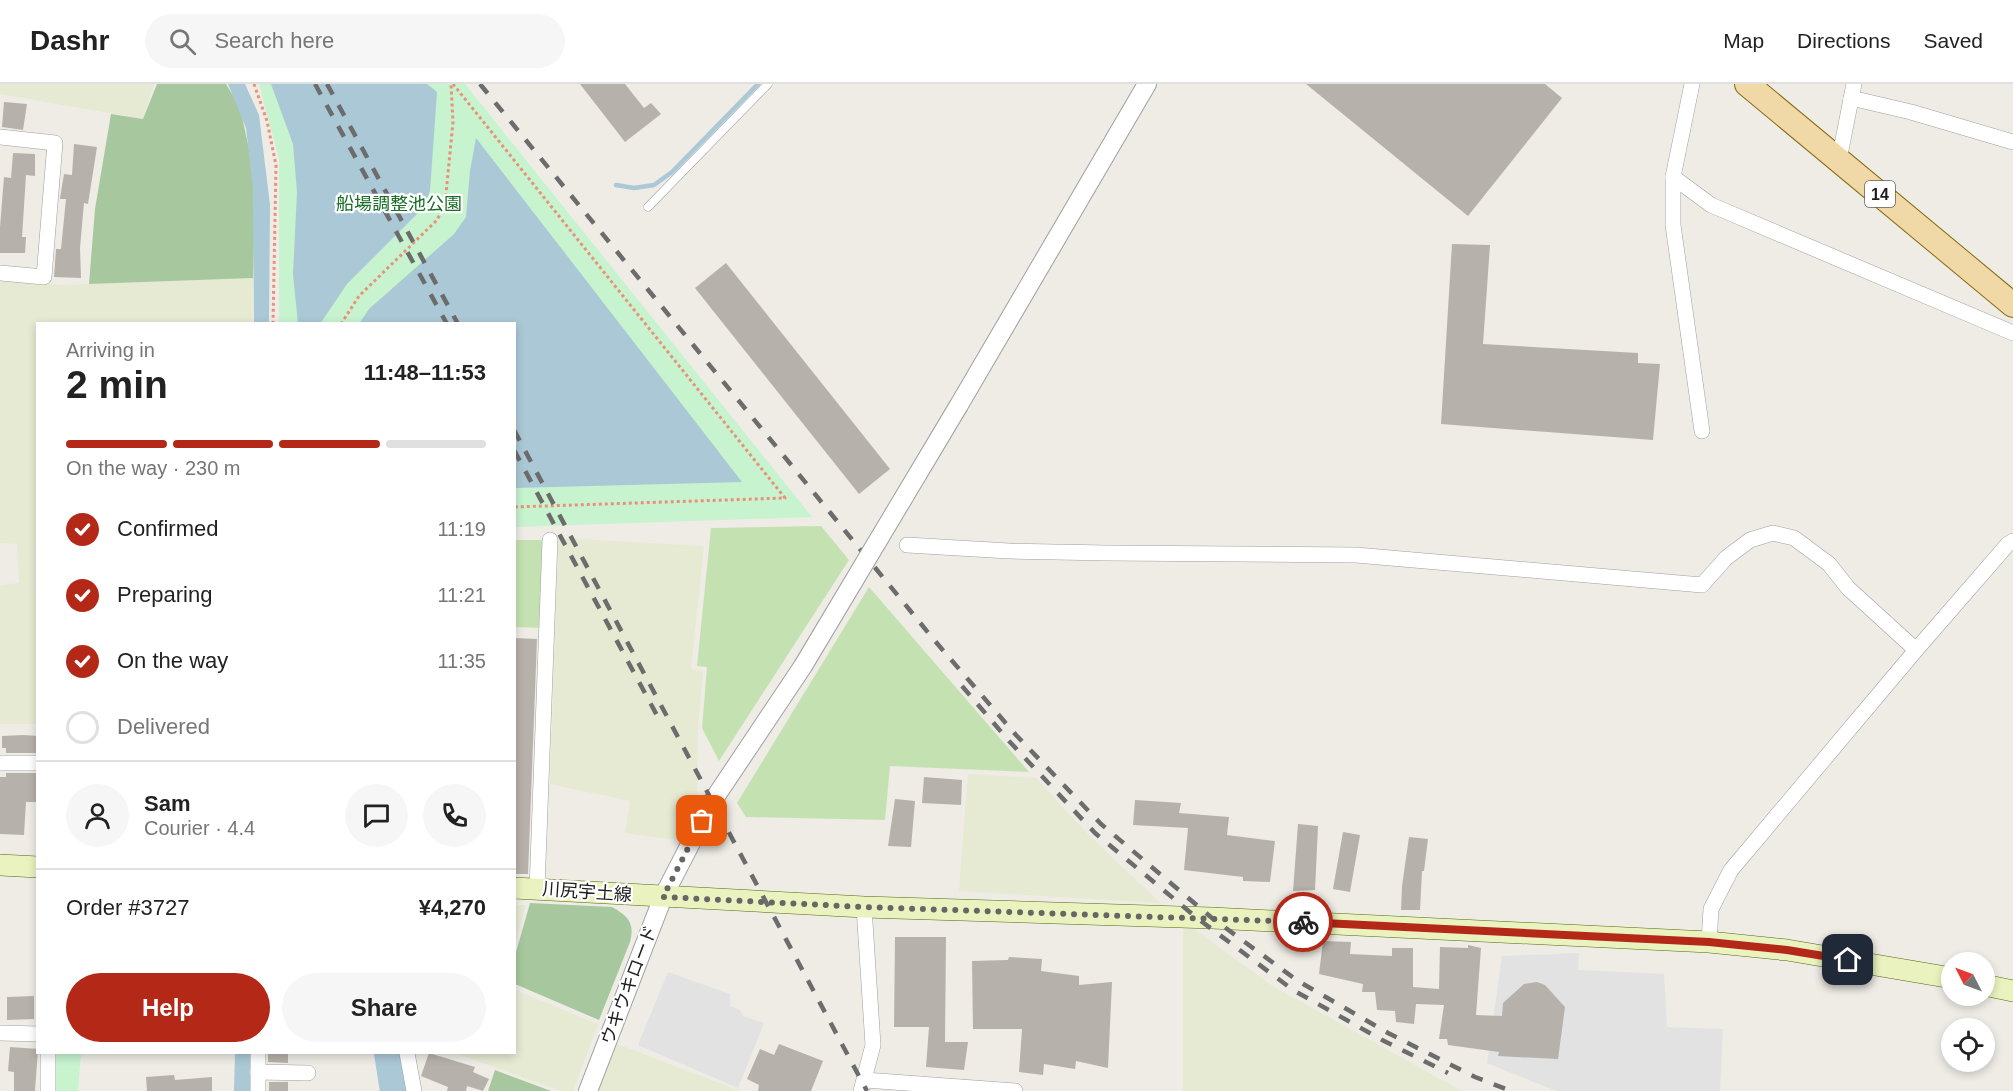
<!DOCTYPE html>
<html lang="en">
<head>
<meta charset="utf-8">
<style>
	:root { --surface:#fff; --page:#f6f6f6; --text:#222; --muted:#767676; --line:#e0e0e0; --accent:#b42818 }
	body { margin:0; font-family:Arial,"Noto Sans JP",sans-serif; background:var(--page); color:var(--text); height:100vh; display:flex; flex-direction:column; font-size:22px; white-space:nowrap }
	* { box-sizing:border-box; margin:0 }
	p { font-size:20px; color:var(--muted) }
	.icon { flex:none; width:33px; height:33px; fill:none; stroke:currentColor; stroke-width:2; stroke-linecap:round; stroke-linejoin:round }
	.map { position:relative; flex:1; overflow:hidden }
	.details { position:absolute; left:36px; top:238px; width:480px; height:732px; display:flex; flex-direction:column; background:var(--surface); border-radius:0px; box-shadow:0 3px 9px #0003 }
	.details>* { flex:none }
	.needle { width:39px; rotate:312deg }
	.controls { position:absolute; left:1941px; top:868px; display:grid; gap:12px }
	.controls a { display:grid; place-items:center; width:54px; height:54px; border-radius:50%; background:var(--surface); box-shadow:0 3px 9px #0003; font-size:30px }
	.pin { position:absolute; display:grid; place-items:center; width:51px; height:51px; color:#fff; margin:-26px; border-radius:12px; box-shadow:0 3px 9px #0006 }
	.courier { position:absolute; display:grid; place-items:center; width:60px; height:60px; margin:-30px; border:4px solid #b42818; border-radius:50%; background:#fff; color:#222; box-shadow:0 2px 8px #0007 }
	.overview em { font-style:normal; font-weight:800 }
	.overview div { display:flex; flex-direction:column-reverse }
	.overview { display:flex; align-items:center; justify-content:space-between; height:102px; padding:0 30px }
	h1 { font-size:39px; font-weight:800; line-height:45px }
	.bar { display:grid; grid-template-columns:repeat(4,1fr); gap:9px 6px; align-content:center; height:72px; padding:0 30px }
	.bar i { height:8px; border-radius:4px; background:var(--line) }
	.bar .active { background:var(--accent) }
	.bar p { grid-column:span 4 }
	.line { display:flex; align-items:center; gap:15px; padding:0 30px; border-top:2px solid var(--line) }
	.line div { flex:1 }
	.round { display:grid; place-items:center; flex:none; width:63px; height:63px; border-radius:32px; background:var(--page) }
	ol { padding:0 30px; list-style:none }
	li { display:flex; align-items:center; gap:18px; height:66px }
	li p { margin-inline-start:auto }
	li .icon { padding:6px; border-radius:50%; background:var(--accent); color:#fff; stroke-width:4 }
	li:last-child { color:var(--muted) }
	li i { width:33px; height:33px; border:3px solid var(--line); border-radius:50% }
	.button { display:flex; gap:12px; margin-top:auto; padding:12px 30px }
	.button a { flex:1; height:69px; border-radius:36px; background:var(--accent); color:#fff; font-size:24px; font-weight:800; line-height:69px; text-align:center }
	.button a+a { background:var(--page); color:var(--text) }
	header { display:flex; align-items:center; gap:36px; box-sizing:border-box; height:84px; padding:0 30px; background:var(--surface); border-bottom:2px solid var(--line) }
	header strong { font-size:28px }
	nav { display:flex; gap:33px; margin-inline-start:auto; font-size:21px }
	.search { width:420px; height:54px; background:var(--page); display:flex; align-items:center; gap:15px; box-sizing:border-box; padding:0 21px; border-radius:33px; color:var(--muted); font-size:22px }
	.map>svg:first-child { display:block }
</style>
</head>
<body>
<header>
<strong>Dashr</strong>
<div class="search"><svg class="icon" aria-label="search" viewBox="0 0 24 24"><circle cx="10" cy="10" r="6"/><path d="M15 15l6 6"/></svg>Search here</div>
<nav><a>Map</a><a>Directions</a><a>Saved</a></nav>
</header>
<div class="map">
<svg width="2013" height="1007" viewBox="0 0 2013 1007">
	<rect width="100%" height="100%" fill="#eeece5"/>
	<g fill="#e6ead3">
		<polygon points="0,0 154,0 143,35 0,10"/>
		<polygon points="253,194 252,240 38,240 37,640 0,640 0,501 19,499 17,460 0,459 0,197 60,201"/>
		<polygon points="558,454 704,462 691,585 703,587 698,644 697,724 676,756 625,749 630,717 550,700"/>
		<polygon points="968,690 1036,694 1086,748 1160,819 959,807"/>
		<polygon points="515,821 526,821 515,859 514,821"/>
		<polygon points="1190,842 1271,901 1462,1007 1183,1007 1183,843"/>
		<polygon points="515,906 598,940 573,1007 561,1007 455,969 514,969"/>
		<polygon points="617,960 740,1007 598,1007"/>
	</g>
	<g fill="#c4e2b1">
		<polygon points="821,442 849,476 719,677 702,644 707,583 697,582 711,444"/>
		<polygon points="515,456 545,456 542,544 515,543"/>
		<polygon points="869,503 1029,688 890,682 885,736 746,733 737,719"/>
	</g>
	<g fill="#a7c89f">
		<polygon points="157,0 226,0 240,23 256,98 253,194 89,200 95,125 111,30 143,35"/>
		<path d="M530,819L612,823C628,832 635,839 630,858L599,936L515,900V872Z"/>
		<polygon points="495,986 551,1007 488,1007"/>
	</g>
	<g fill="#c7f3cf">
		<polygon points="259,0 465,0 812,433 515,443 514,240 279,240 279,75"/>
		<polygon points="53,969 81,969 78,1007 53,1007"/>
	</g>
	<g fill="#e2e2e2">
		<polygon points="1579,869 1578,886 1664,890 1667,943 1723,945 1720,1007 1556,1007 1487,979 1502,872"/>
		<polygon points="668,888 730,910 730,922 740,926 743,932 764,939 738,1004 638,961"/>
	</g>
	<g fill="#abc8d6">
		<polygon points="228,0 245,0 259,31 270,121 269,240 254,240 253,105 246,44"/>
		<polygon points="271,0 427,0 437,8 430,107 423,124 347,200 320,240 298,240 293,190 297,108 293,60"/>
		<polygon points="476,54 742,398 515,404 514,240 359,240 369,225 454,150 466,133 470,87"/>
	</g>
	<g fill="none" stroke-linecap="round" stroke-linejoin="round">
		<polyline stroke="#abc8d6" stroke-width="4.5" points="616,101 634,104 654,101 672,88 758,0"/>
		<g stroke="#abc8d6" stroke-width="28">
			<polyline points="388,969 394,1007"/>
			<polyline points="248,1007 249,969"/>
		</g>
	</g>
	<g fill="#b7b1ab">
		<polygon points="580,0 625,0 644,24 651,19 661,30 625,58"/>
		<polygon points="1306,0 1545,0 1562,14 1468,132"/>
		<polygon points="4,18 27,20 23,46 2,43"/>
		<polygon points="74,60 97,63 88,120 84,119 80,164 81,194 54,193 56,165 61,165 66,115 60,115 61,108 64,90 72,91"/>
		<polygon points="13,69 35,70 35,92 26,91 22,153 26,153 25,169 0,169 0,143 4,93 11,94"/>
		<polygon points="1452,160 1490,161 1483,260 1638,269 1638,279 1660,280 1653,356 1441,340"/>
		<polygon points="726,179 890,385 859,410 695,204"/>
		<polygon points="514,554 537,555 528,790 514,790"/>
		<polygon points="24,651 38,652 38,669 6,669 6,664 2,664 2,652"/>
		<polygon points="6,689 38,689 38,718 26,718 24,751 0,750 0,693 6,693"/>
		<polygon points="924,693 962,696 961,721 922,719"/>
		<polygon points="895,715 915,717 911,763 888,762"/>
		<polygon points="1135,716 1181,719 1179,729 1229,733 1227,751 1275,757 1270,798 1243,797 1243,793 1184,786 1188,744 1133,741"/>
		<polygon points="1298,740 1318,742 1315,806 1293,807"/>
		<polygon points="1343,748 1360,751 1350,808 1333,805"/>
		<polygon points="1409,753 1428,755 1424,787 1422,787 1420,826 1401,826 1402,802"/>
		<polygon points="895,853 946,853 945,958 968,958 964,986 926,983 929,943 894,943"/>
		<polygon points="1323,857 1351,858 1350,870 1392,872 1392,864 1413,864 1413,903 1439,905 1440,863 1468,864 1468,861 1481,864 1476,931 1502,932 1503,919 1524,900 1537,898 1545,901 1565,923 1558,975 1498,972 1499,968 1448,961 1447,955 1439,955 1444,921 1416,920 1414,940 1396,938 1395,927 1377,926 1375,908 1362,908 1363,900 1319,890"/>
		<polygon points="1009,873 1042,875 1041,887 1079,892 1079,901 1112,898 1108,984 1076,977 1075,985 1044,980 1043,991 1019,988 1022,945 973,945 972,877 1008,876"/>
		<polygon points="34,912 34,935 7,936 7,913"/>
		<polygon points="779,960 823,977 811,1007 758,1007 759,1001 747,995 760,965 774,971"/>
		<polygon points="10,963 38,965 35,1007 14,1007 14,988 8,987"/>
		<polygon points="268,969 288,969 288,979 268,978"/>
		<polygon points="429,969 475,983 473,988 489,995 483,1007 467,1002 466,1007 447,1007 448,1003 421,992"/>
		<polygon points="174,991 175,996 212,993 212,1007 147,1007 146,993"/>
		<rect x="269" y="998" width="19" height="9"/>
	</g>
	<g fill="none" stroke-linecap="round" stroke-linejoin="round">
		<g stroke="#9f9f9f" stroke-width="9">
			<polyline id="service" points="648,123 768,0"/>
		</g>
		<g stroke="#9f9f9f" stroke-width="16">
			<g id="minor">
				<polyline points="1692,0 1673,93 1673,141 1702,347"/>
				<polyline points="1851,14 1911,28 2013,58"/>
				<polyline points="0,53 55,59 44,193 0,189"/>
				<polyline points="1839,76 1854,0"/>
				<polyline points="1673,93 1711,121 2013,249"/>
				<polyline points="907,461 1009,467 1107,469 1356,471 1702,501 1726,474 1750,456 1773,449 1794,454 1829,480 1848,504 1916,566"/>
				<polyline points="0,679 38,679"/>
				<polyline points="537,805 550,456"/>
				<polyline points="1709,858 1711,825 1731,786 1916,566 2008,460 2013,457"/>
				<polyline points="0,949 38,950"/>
				<polyline points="48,969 48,1007"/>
				<polyline points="407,969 414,1007"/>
				<polyline points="258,988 308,989"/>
				<polyline points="865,996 1015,1007"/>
				<polyline points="258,1007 258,969"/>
				<polyline points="861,1007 873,961 864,823"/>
			</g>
		</g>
		<g stroke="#9f9f9f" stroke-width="20">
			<g id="tertiary">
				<polyline points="959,321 1147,0"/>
				<polyline points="588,1007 663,813 712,718 803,582"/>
			</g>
		</g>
		<g stroke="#566812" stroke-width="22">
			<g id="secondary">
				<polyline points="0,781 38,783"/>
				<polyline points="514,804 864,823 1212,834 1709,858 1787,866 1952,894"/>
				<polyline points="1984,901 2013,907"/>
			</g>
		</g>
		<g stroke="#866b12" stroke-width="26">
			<polyline id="primary" points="1747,0 2013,221"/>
		</g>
		<g stroke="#e9917b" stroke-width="3" stroke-dasharray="3 3" stroke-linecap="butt">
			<polyline points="254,0 267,37 276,81 273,240"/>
			<polyline points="453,0 785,414 514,423"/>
			<polyline points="341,240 359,212 437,136 445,120 453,38 451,0"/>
		</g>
		<use href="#service" stroke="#fff" stroke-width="8"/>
		<use href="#minor" stroke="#fff" stroke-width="15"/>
		<use href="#tertiary" stroke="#fff" stroke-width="18"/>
		<use href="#secondary" stroke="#eaf2bf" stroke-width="21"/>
		<use href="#primary" stroke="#f1d8a7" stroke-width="24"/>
		<g stroke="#6c6c6c" stroke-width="4.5" stroke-dasharray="12 12" stroke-linecap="butt">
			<polyline points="315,0 447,240"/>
			<polyline points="327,0 458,240"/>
			<polyline points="480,0 935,557 1016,651 1101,740 1212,834 1298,897 1388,949 1475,993 1511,1007"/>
			<polyline points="514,346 867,1007"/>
			<polyline points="514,366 660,637"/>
			<polyline points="962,602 1009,657 1095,749 1197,834 1293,906 1384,957 1448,989"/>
		</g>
		<g stroke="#9f9f9f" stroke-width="20" stroke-linecap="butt">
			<polyline id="tertiary-bridge" points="803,582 959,321"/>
		</g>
		<use href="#tertiary-bridge" stroke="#fff" stroke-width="18"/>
	</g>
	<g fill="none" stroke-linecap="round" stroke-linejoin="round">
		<polyline stroke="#676664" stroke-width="6" stroke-dasharray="0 10.8" points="702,737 663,813 864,823 1303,838"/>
		<polyline stroke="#b42818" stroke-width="8" points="1303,838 1709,858 1787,866 1848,876"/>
	</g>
	<g text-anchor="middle" stroke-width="4.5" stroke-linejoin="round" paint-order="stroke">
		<rect fill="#fff" stroke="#626262" stroke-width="1.5" x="1865" y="97" width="30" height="26" rx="4.5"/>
		<g font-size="16" font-weight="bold" fill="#1e1e1e">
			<text x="1880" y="116">14</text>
		</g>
		<g font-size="18" fill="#196f28" stroke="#fff">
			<text x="399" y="126">船場調整池公園</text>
		</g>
		<g font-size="18" fill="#1e1e1e" stroke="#fff">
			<text transform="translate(587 808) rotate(4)" y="6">川尻宇土線</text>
			<text transform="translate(629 901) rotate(-69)" y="6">ウキウキロード</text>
		</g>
	</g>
</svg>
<div class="controls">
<a><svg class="needle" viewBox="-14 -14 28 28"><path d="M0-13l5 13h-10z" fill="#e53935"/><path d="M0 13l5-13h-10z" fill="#767676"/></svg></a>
<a><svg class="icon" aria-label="locate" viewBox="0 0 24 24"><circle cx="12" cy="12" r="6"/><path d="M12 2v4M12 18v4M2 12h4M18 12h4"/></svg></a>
</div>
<div class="pin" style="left:702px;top:737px;background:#ea580c"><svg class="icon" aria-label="bag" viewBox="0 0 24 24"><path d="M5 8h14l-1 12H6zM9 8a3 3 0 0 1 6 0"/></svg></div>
<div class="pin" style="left:1848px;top:876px;background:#1f2937"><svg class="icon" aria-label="home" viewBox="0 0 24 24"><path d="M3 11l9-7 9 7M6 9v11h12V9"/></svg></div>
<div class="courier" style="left:1303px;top:838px"><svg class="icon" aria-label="bike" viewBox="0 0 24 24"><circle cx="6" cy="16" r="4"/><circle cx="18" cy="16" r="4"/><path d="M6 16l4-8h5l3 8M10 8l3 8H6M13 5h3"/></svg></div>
<section class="details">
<div class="overview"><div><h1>2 min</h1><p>Arriving in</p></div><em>11:48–11:53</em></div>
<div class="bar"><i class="active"></i><i class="active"></i><i class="active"></i><i></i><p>On the way · 230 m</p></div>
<ol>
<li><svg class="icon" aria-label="check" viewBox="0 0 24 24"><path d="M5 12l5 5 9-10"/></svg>Confirmed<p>11:19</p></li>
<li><svg class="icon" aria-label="check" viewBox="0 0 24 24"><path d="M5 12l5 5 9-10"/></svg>Preparing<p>11:21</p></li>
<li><svg class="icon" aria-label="check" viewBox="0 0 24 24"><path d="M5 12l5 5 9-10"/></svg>On the way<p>11:35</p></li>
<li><i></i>Delivered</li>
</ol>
<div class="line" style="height:108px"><a class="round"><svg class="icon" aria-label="person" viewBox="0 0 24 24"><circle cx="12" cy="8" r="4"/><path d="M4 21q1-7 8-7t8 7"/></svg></a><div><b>Sam</b><p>Courier · 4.4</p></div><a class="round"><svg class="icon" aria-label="chat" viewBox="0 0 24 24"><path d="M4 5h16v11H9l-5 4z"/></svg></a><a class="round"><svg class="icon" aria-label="phone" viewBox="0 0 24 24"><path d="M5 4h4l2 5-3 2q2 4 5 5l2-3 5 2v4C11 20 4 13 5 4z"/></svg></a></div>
<div class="line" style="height:78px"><div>Order #3727</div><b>¥4,270</b></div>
<div class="button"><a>Help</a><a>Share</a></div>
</section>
</div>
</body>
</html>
